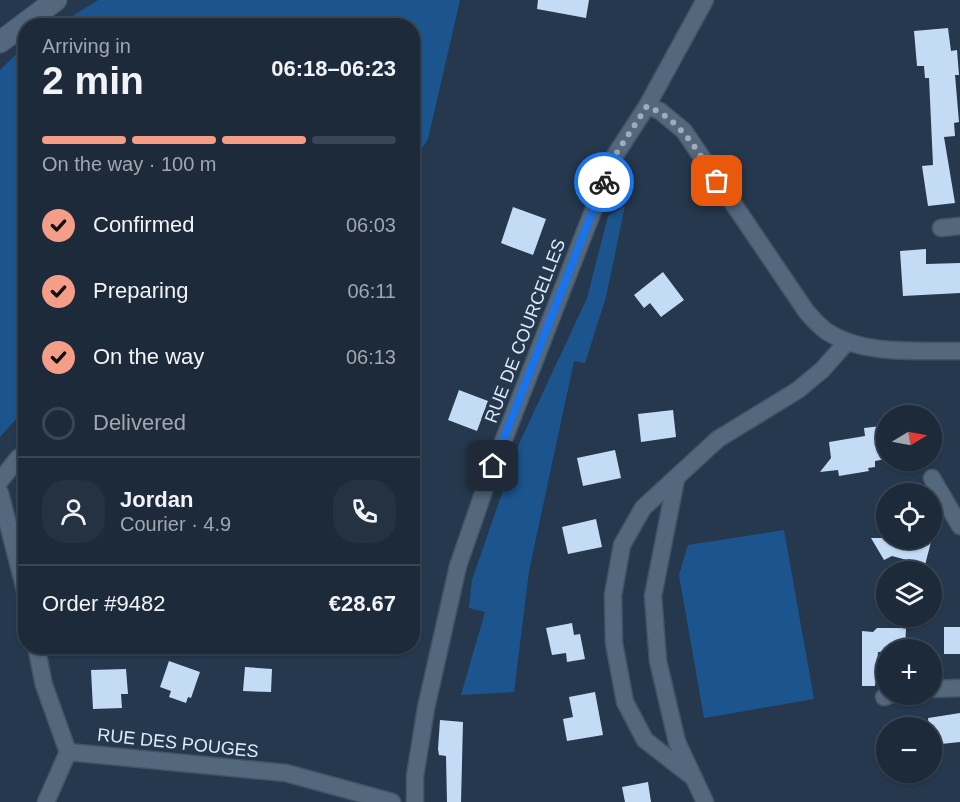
<!DOCTYPE html>
<html lang="en">
<head>
<meta charset="utf-8">
<style>
	:root { --surface:#1c2a3a; --page:#253242; --text:#f1f3f6; --muted:#a0a7af; --line:#3a4654; --accent:#f49e88 }
	body { margin:0; font-family:Arial,sans-serif; background:var(--page); color:var(--text); height:100vh; display:flex; flex-direction:column; font-size:22px; white-space:nowrap }
	* { box-sizing:border-box; margin:0 }
	p { font-size:20px; color:var(--muted) }
	.icon { flex:none; width:33px; height:33px; fill:none; stroke:currentColor; stroke-width:2; stroke-linecap:round; stroke-linejoin:round }
	.map { position:relative; flex:1; overflow:hidden }
	.details { position:absolute; left:18px; top:18px; width:402px; height:636px; display:flex; flex-direction:column; background:var(--surface); border-radius:24px; box-shadow:0 2px 4px #0004,0 0 0 2px var(--line) }
	.details>* { flex:none }
	.needle { width:39px; rotate:80deg }
	.controls { position:absolute; left:876px; top:405px; display:grid; gap:12px }
	.controls a { display:grid; place-items:center; width:66px; height:66px; border-radius:50%; background:var(--surface); box-shadow:0 2px 4px #0004,0 0 0 2px var(--line); font-size:30px }
	.pin { position:absolute; display:grid; place-items:center; width:51px; height:51px; color:#fff; margin:-26px; border-radius:12px; box-shadow:0 3px 9px #0006 }
	.courier { position:absolute; display:grid; place-items:center; width:60px; height:60px; margin:-30px; border:4px solid #1a73e8; border-radius:50%; background:#fff; color:#222; box-shadow:0 2px 8px #0007 }
	.summary em { font-style:normal; font-weight:700 }
	.summary div { display:flex; flex-direction:column-reverse }
	.summary { display:flex; align-items:center; justify-content:space-between; height:102px; padding:0 24px }
	h1 { font-size:39px; font-weight:700; line-height:45px }
	.bar { display:grid; grid-template-columns:repeat(4,1fr); gap:9px 6px; align-content:center; height:72px; padding:0 24px }
	.bar i { height:8px; border-radius:4px; background:var(--line) }
	.bar .active { background:var(--accent) }
	.bar p { grid-column:span 4 }
	.line { display:flex; align-items:center; gap:15px; padding:0 24px; border-top:2px solid var(--line) }
	.line div { flex:1 }
	.round { display:grid; place-items:center; flex:none; width:63px; height:63px; border-radius:24px; background:var(--page) }
	ol { padding:0 24px; list-style:none }
	li { display:flex; align-items:center; gap:18px; height:66px }
	li p { margin-inline-start:auto }
	li .icon { padding:6px; border-radius:50%; background:var(--accent); color:#111; stroke-width:4 }
	li:last-child { color:var(--muted) }
	li i { width:33px; height:33px; border:3px solid var(--line); border-radius:50% }
	.map>svg:first-child { display:block }
</style>
</head>
<body>
<div class="map">
<svg width="960" height="802" viewBox="0 0 960 802">
	<rect width="100%" height="100%" fill="#26384d"/>
	<g fill="#1c558e">
		<polygon points="98,0 460,0 428,139 413,162 412,26 58,25"/>
		<polygon points="25,46 25,409 0,437 0,70"/>
		<polygon points="625,206 606,297 585,363 574,361 529,571 514,692 461,695 485,612 469,608 472,580 519,444 587,298 608,216"/>
		<polygon points="784,530 814,699 704,718 679,575 688,545"/>
	</g>
	<g fill="#c4dbf5">
		<polygon points="538,0 589,0 586,18 537,9"/>
		<polygon points="948,28 951,51 957,50 959,75 955,75 959,122 954,123 955,136 944,137 955,203 928,206 922,166 933,165 929,78 925,78 924,66 917,66 914,31"/>
		<polygon points="513,207 546,219 533,255 501,243"/>
		<polygon points="926,249 926,264 960,263 960,293 903,296 900,251"/>
		<polygon points="663,272 684,300 661,317 650,303 644,308 634,295"/>
		<polygon points="459,390 488,401 477,431 448,420"/>
		<polygon points="673,410 676,437 641,442 638,414"/>
		<polygon points="881,426 886,459 875,461 875,467 868,468 869,471 839,476 838,470 820,472 831,458 829,442 865,436 864,428"/>
		<polygon points="615,450 621,478 583,486 577,458"/>
		<polygon points="596,519 602,547 568,554 562,527"/>
		<polygon points="871,538 932,538 925,565 892,556 884,560"/>
		<polygon points="572,623 574,635 580,634 585,659 567,662 566,653 552,655 546,628"/>
		<rect x="944" y="627" width="16" height="27"/>
		<polygon points="877,628 906,628 905,650 878,652 875,686 862,686 862,631 873,632"/>
		<polygon points="169,661 200,672 191,698 188,697 186,703 169,697 171,691 160,687"/>
		<polygon points="245,667 272,669 271,692 243,691"/>
		<polygon points="126,669 128,694 121,694 122,708 93,709 91,670"/>
		<polygon points="595,692 603,735 567,741 563,719 573,717 569,697"/>
		<polygon points="960,713 960,742 932,745 932,728 929,728 928,718"/>
		<polygon points="440,720 463,722 461,802 447,802 446,756 439,755 438,749"/>
		<polygon points="648,782 651,802 625,802 622,787"/>
	</g>
	<g fill="none" stroke-linecap="round" stroke-linejoin="round">
		<g stroke="#445465" stroke-width="19">
			<g id="minor">
				<path d="M647,106L660,111L684,131L806,311C812,318 819,326 826,331C863,356 918,350 960,351"/>
				<polyline points="941,228 960,226"/>
				<polyline points="932,478 960,526"/>
				<polyline points="676,479 653,596 658,661 677,742 705,802"/>
				<polyline points="0,481 18,458 26,454"/>
				<polyline points="0,493 26,594"/>
				<polyline points="36,646 44,685 68,752 286,773 392,802"/>
				<polyline points="932,689 960,688"/>
				<polyline points="884,697 892,694"/>
				<polyline points="694,778 645,740 625,702 614,643 613,595 622,545 643,508 718,439 798,390 822,370 847,342"/>
				<polyline points="46,802 68,752"/>
				<polyline points="415,802 415,776 426,708 458,566 485,488 614,157 647,106 705,0"/>
			</g>
		</g>
		<g stroke="#445465" stroke-width="23">
			<polyline id="tertiary" points="0,42 56,0"/>
		</g>
		<use href="#minor" stroke="#53677d" stroke-width="16"/>
		<use href="#tertiary" stroke="#53677d" stroke-width="21"/>
	</g>
	<g fill="none" stroke-linecap="round" stroke-linejoin="round">
		<path stroke="#9eacbc" stroke-width="6" stroke-dasharray="0 10.8" d="M604,182L614,157L647,106C681,120 698,152 717,181"/>
		<polyline stroke="#1a73e8" stroke-width="8" points="493,466 604,182"/>
	</g>
	<g text-anchor="middle" stroke-width="6" stroke-linejoin="round" paint-order="stroke">
		<g font-size="18" fill="#dfeaf8" stroke="#26384d">
			<text transform="translate(525 331) rotate(-69)" y="6">RUE DE COURCELLES</text>
			<text transform="translate(178 743) rotate(6)" y="6">RUE DES POUGES</text>
		</g>
	</g>
</svg>
<div class="controls">
<a><svg class="needle" viewBox="-14 -14 28 28"><path d="M0-13l5 13h-10z" fill="#e53935"/><path d="M0 13l5-13h-10z" fill="#a0a7af"/></svg></a>
<a><svg class="icon" aria-label="locate" viewBox="0 0 24 24"><circle cx="12" cy="12" r="6"/><path d="M12 2v4M12 18v4M2 12h4M18 12h4"/></svg></a>
<a><svg class="icon" aria-label="layers" viewBox="0 0 24 24"><path d="M12 4l9 5-9 5-9-5zM3 14l9 5 9-5"/></svg></a>
<a>+</a>
<a>−</a>
</div>
<div class="pin" style="left:717px;top:181px;background:#ea580c"><svg class="icon" aria-label="bag" viewBox="0 0 24 24"><path d="M5 8h14l-1 12H6zM9 8a3 3 0 0 1 6 0"/></svg></div>
<div class="pin" style="left:493px;top:466px;background:#1f2937"><svg class="icon" aria-label="home" viewBox="0 0 24 24"><path d="M3 11l9-7 9 7M6 9v11h12V9"/></svg></div>
<div class="courier" style="left:604px;top:182px"><svg class="icon" aria-label="bike" viewBox="0 0 24 24"><circle cx="6" cy="16" r="4"/><circle cx="18" cy="16" r="4"/><path d="M6 16l4-8h5l3 8M10 8l3 8H6M13 5h3"/></svg></div>
<section class="details">
<div class="summary"><div><h1>2 min</h1><p>Arriving in</p></div><em>06:18–06:23</em></div>
<div class="bar"><i class="active"></i><i class="active"></i><i class="active"></i><i></i><p>On the way · 100 m</p></div>
<ol>
<li><svg class="icon" aria-label="check" viewBox="0 0 24 24"><path d="M5 12l5 5 9-10"/></svg>Confirmed<p>06:03</p></li>
<li><svg class="icon" aria-label="check" viewBox="0 0 24 24"><path d="M5 12l5 5 9-10"/></svg>Preparing<p>06:11</p></li>
<li><svg class="icon" aria-label="check" viewBox="0 0 24 24"><path d="M5 12l5 5 9-10"/></svg>On the way<p>06:13</p></li>
<li><i></i>Delivered</li>
</ol>
<div class="line" style="height:108px"><a class="round"><svg class="icon" aria-label="person" viewBox="0 0 24 24"><circle cx="12" cy="8" r="4"/><path d="M4 21q1-7 8-7t8 7"/></svg></a><div><b>Jordan</b><p>Courier · 4.9</p></div><a class="round"><svg class="icon" aria-label="phone" viewBox="0 0 24 24"><path d="M5 4h4l2 5-3 2q2 4 5 5l2-3 5 2v4C11 20 4 13 5 4z"/></svg></a></div>
<div class="line" style="height:78px"><div>Order #9482</div><b>€28.67</b></div>
</section>
</div>
</body>
</html>
